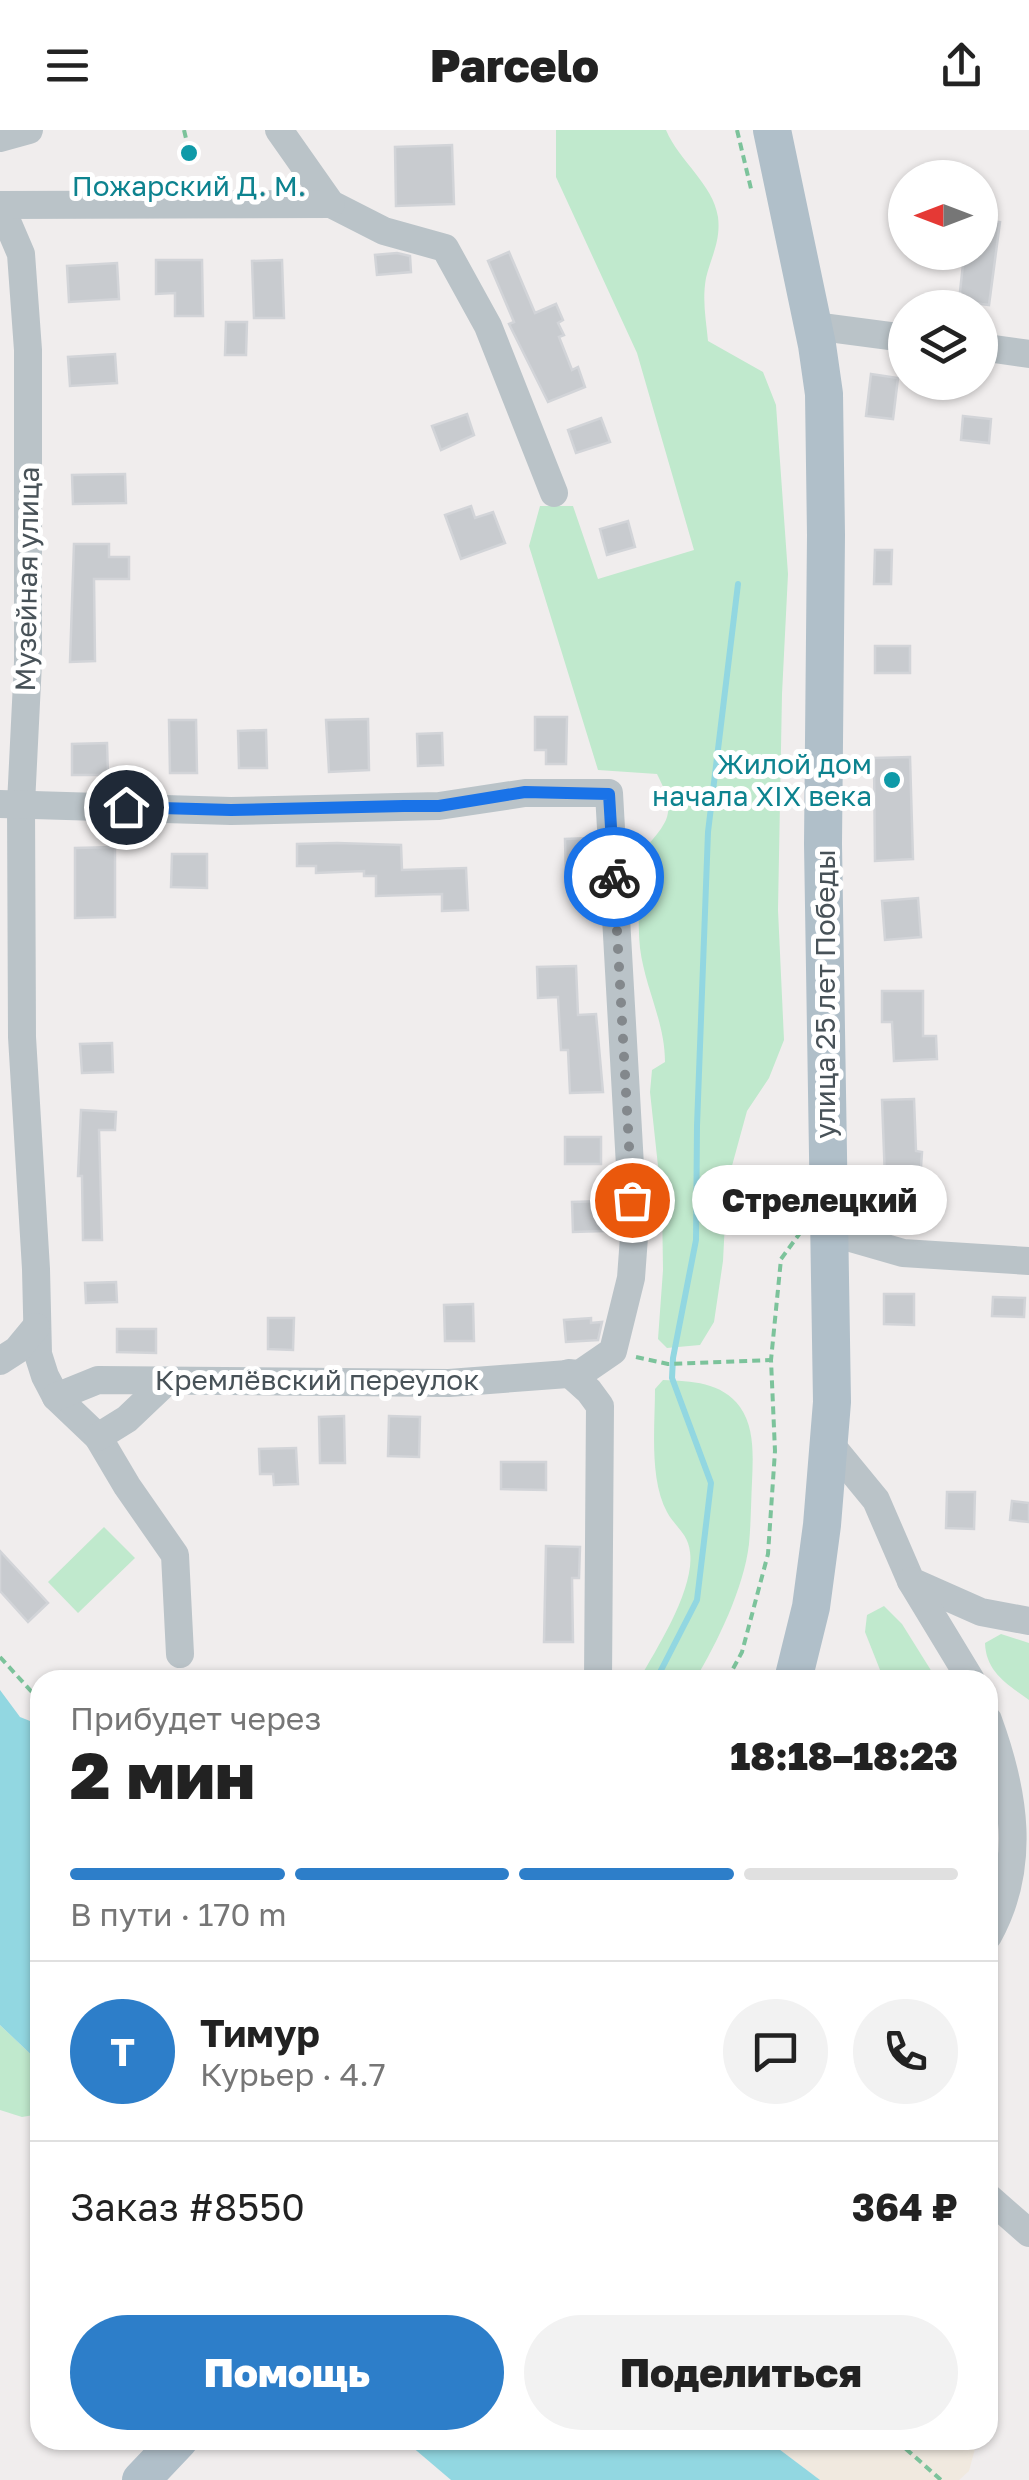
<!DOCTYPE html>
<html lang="ru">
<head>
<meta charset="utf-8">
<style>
	:root { --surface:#fff; --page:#f2f2f2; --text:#222; --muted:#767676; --line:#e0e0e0; --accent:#2d7ec9 }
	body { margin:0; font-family:"Golos Text",sans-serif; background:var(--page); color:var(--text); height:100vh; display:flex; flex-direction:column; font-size:38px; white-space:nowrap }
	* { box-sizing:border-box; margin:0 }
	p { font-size:32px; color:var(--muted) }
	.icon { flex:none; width:55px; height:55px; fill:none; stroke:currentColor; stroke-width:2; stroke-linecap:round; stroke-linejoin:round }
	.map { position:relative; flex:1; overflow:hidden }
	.panel { position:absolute; left:30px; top:1540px; width:968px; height:780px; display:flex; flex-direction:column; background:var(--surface); border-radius:30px; box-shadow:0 2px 8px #0004 }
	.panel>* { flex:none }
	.needle { width:65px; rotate:270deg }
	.fabs { position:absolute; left:888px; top:30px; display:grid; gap:20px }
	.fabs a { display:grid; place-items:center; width:110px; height:110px; border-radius:50%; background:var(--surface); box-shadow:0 2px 8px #0004; font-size:50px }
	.pin { position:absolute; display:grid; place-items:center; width:85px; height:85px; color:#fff; margin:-42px; border:5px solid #fff; border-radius:50%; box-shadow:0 2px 10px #0007 }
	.courier { position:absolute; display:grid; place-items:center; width:100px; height:100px; margin:-50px; border:8px solid #1a73e8; border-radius:50%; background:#fff; color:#222; box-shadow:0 2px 12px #0007 }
	.bubble { position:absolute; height:70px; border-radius:35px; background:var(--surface); box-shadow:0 2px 8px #0004; font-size:32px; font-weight:800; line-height:70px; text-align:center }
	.headline em { font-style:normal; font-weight:800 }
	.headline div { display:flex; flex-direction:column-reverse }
	.headline { display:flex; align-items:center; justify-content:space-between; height:170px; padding:0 40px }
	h1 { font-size:65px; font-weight:800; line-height:75px }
	.bar { display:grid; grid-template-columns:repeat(4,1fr); gap:15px 10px; align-content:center; height:120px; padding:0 40px }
	.bar i { height:12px; border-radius:8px; background:var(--line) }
	.bar .selected { background:var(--accent) }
	.bar p { grid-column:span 4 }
	.line { display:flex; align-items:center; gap:25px; padding:0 40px; border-top:2px solid var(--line) }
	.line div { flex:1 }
	.round { display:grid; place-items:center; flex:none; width:105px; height:105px; border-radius:52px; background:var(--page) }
	.cta { display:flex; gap:20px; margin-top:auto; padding:20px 40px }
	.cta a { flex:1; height:115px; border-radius:60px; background:var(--accent); color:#fff; font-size:40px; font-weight:800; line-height:115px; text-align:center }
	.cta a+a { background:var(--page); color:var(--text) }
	header { display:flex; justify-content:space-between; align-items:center; height:130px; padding:0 40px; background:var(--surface); font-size:45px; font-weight:800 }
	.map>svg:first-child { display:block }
</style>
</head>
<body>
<header><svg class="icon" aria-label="menu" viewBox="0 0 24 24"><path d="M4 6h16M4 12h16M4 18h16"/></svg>Parcelo<svg class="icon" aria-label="share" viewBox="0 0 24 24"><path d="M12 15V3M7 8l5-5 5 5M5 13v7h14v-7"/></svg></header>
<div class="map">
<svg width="1029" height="2350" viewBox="0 0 1029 2350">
	<rect width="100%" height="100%" fill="#f0eded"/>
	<g fill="#c0e9cd">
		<path d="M556,0H666C679,31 713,54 718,87C721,111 711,127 706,148C702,170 706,189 708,211L763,242L776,275L788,444L782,564L778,780L784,910L769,948L747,981L727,1054L723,1131L714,1192L700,1215L667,1218L658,1209L663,1140L662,1073L650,962L652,940L665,932C665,892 645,858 640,818C637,787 640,754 641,723C668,691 678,685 657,644L598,640L529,416L540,376H573L598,449L694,420L637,223L556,47Z"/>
		<path d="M663,1250C691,1251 722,1252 740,1277C755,1298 753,1327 752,1352C751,1372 751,1393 749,1414C744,1458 717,1513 695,1550H639C657,1518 695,1459 690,1422C688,1403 675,1397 667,1382C649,1348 655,1297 655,1259Z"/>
		<polygon points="104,1397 135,1428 78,1483 48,1452"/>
		<polygon points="884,1476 902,1494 937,1550 884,1550 865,1502 867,1485"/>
		<path d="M1001,1504L1029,1513V1570C1007,1554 986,1542 985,1513Z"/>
		<polygon points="0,1895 40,1933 40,1984 22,1987 0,1980"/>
	</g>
	<polygon fill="#f0e9df" points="767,2310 972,2310 976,2315 969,2341 959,2350 820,2350"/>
	<g fill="#92d7e1">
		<polygon points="0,1560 20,1587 40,1595 40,1933 0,1895"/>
		<polygon points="404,2310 767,2310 820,2350 451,2350"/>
	</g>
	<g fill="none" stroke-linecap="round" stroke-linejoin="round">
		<polyline stroke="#92d7e1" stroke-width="6" points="656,1550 697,1470 711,1353 672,1248 673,1228 696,1110 697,996 708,702 738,454"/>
	</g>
	<g fill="#c8cbcf" stroke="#d2d4d8" stroke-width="2.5">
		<polygon points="452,15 454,74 396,76 395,17"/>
		<polygon points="980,90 1000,92 989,175 959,171 964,125 974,126 974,122 980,122"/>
		<polygon points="509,122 535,183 556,174 563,190 558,193 564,205 559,207 572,240 578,237 585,257 548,272 509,194 514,192 488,131"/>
		<polygon points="397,123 410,126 411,142 377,145 375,125"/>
		<polygon points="156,130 202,130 203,186 175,186 175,163 156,164"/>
		<polygon points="282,130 284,188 254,188 252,131"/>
		<polygon points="117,133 119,169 69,172 67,136"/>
		<polygon points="226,192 247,192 246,225 225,225"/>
		<polygon points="115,224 117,253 70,256 68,227"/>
		<polygon points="871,244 898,248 893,289 866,286"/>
		<polygon points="467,284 474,305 441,320 432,296"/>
		<polygon points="963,286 991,289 989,313 961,310"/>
		<polygon points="601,288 610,312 576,323 568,300"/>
		<polygon points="125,344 126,373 73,374 72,345"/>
		<polygon points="471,376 475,388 493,382 505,413 461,429 445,385"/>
		<polygon points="628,391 635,417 607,425 600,399"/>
		<polygon points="74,414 109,414 109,427 129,427 129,449 94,449 95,531 70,532"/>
		<polygon points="875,420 892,420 891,454 874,454"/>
		<rect x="875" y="516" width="35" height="27"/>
		<polygon points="535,587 567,587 566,634 546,634 546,620 535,620"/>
		<polygon points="368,589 369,640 329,642 326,590"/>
		<polygon points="169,590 196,590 197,643 170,643"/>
		<polygon points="266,600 267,638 239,638 238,601"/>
		<polygon points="442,603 443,635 418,636 417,604"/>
		<polygon points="107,613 108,645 72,645 72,614"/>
		<polygon points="910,627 913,729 875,731 874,628"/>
		<polygon points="589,708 591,749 566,750 565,709"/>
		<polygon points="337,713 401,715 402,740 466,738 468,780 442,781 442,764 376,766 376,746 364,746 364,741 316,743 316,736 297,736 297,714"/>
		<polygon points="115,717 115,787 75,788 75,718"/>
		<polygon points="172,724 207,724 207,758 171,757"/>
		<polygon points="918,768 921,807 885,810 882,771"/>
		<polygon points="576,836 578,885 596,884 603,962 570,963 568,920 561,920 558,867 538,868 537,837"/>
		<polygon points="882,861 923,861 923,906 936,906 937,929 894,931 892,892 882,892"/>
		<polygon points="112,913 113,942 82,943 80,914"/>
		<polygon points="914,969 916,1021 922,1022 918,1083 880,1083 880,1049 885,1049 882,970"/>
		<polygon points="81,980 116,982 115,1000 99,1000 102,1110 83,1110 82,1046 78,1046"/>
		<rect x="565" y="1007" width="36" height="27"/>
		<polygon points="747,1058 788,1059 787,1093 746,1092"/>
		<polygon points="603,1071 604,1101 573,1102 572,1072"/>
		<polygon points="116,1152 117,1172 86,1173 85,1153"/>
		<polygon points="884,1164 914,1164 914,1195 884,1194"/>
		<polygon points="993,1167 1025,1168 1024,1187 992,1186"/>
		<polygon points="473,1174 474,1211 445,1211 444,1175"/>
		<polygon points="268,1188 294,1188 293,1220 268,1219"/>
		<polygon points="591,1188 591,1193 602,1192 598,1210 566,1212 564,1190"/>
		<polygon points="117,1199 156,1199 156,1223 117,1222"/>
		<polygon points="344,1286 345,1333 320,1333 319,1287"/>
		<polygon points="389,1286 420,1287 419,1327 388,1326"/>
		<polygon points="296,1318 298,1354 274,1355 273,1344 260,1344 259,1319"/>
		<polygon points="501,1332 546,1332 546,1360 501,1359"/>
		<polygon points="947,1362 975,1362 974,1399 946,1398"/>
		<polygon points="1012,1371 1029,1373 1029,1392 1010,1390"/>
		<polygon points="546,1416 580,1417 579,1448 572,1448 573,1512 544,1512"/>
		<polygon points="0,1421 48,1473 28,1492 0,1461"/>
	</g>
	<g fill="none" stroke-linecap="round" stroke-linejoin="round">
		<g stroke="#7cc39b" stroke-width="4" stroke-dasharray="8 5" stroke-linecap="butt">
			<polyline points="184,0 188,17"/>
			<polyline points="737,0 752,63"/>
			<polyline points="636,1227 668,1234 771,1230"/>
			<polyline points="0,1527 40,1571"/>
			<polyline points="727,1550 742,1522 768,1424 775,1321 771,1230 781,1129 800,1103"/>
			<polyline points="896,2310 941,2350"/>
		</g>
		<g stroke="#bac3c8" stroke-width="28">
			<polyline points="279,0 331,74 384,101 445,118 488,196 554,363"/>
			<polyline points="0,8 29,0"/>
			<polyline points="0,75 21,124 28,220 28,532 21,674 22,907 36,1139 38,1224 45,1246 56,1267 98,1307 127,1356 175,1425 180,1524"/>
			<polyline points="1,75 331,74"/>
			<polyline points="814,196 905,208"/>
			<polyline points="980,217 1029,224"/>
			<polyline points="0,674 231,681 439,676 525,663 609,663 634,1107 631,1148 613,1221 581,1243 449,1253 98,1250 56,1267"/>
			<polyline points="830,1102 903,1123 1029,1131"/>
			<polyline points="0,1231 17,1220 36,1197"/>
			<polyline points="569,1243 589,1261 600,1276 598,1550"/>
			<polyline points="98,1307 127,1289 167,1251"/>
			<polyline points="830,1314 876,1370 911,1451 981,1482 1029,1491"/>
			<polyline points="911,1451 971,1550"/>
			<path d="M988,1590C1014,1661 1027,1736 988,1806"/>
			<polyline points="988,2067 1029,2103"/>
		</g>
		<g stroke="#b0bfc9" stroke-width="38">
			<polyline points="772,0 817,215 824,264 826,405 823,714 832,1272 822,1395 811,1477 793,1550"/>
			<polyline points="141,2350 179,2310"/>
		</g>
	</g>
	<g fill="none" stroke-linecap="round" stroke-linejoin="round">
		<polyline stroke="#83888c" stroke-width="10" stroke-dasharray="0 18" points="614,747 632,1070"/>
		<polyline stroke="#1a73e8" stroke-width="12" points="126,677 231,680 404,676 439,676 525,662 609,664 614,747"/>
	</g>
	<g fill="#0f9aa8" stroke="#fff" stroke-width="4">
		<circle cx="189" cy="23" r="10"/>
		<circle cx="892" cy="650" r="10"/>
	</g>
	<g text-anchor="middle" stroke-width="10" stroke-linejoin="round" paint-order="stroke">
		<g font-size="28" fill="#0d838f" stroke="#fff">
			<text x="189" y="66">Пожарский Д. М.</text>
			<text x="872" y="644" text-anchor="end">Жилой дом<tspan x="872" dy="32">начала XIX века</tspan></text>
		</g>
		<g font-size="28" fill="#485258" stroke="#fff">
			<text transform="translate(27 449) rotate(-89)" y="10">Музейная улица</text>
			<text transform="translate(825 864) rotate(-90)" y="10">улица 25 лет Победы</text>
			<text x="317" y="1260">Кремлёвский переулок</text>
		</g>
	</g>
</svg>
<div class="fabs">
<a><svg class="needle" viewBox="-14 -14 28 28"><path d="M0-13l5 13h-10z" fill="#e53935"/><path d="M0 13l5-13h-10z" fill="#767676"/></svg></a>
<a><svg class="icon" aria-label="layers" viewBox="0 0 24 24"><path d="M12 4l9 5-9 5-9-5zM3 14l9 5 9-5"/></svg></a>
</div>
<div class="pin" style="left:632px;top:1070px;background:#ea580c"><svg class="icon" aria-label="bag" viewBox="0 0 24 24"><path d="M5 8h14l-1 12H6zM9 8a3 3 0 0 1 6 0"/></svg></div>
<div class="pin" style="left:126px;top:677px;background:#1f2937"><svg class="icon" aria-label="home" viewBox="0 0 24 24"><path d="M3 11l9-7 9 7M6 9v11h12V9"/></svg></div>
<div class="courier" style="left:614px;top:747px"><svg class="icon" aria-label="bike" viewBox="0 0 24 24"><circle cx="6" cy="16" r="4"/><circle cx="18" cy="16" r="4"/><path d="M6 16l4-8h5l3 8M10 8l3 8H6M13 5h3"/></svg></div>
<div class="bubble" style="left:692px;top:1035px;width:255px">Стрелецкий</div>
<section class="panel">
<div class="headline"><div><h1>2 мин</h1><p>Прибудет через</p></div><em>18:18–18:23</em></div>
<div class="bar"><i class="selected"></i><i class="selected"></i><i class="selected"></i><i></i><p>В пути · 170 m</p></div>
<div class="line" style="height:180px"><b class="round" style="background:var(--accent);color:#fff">Т</b><div><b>Тимур</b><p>Курьер · 4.7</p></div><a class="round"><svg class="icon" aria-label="chat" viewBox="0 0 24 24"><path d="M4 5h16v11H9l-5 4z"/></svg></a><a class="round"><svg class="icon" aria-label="phone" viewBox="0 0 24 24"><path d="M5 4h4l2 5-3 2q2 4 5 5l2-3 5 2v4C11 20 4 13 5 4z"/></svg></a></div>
<div class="line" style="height:130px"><div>Заказ #8550</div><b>364 ₽</b></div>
<div class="cta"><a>Помощь</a><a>Поделиться</a></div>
</section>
</div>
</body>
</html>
